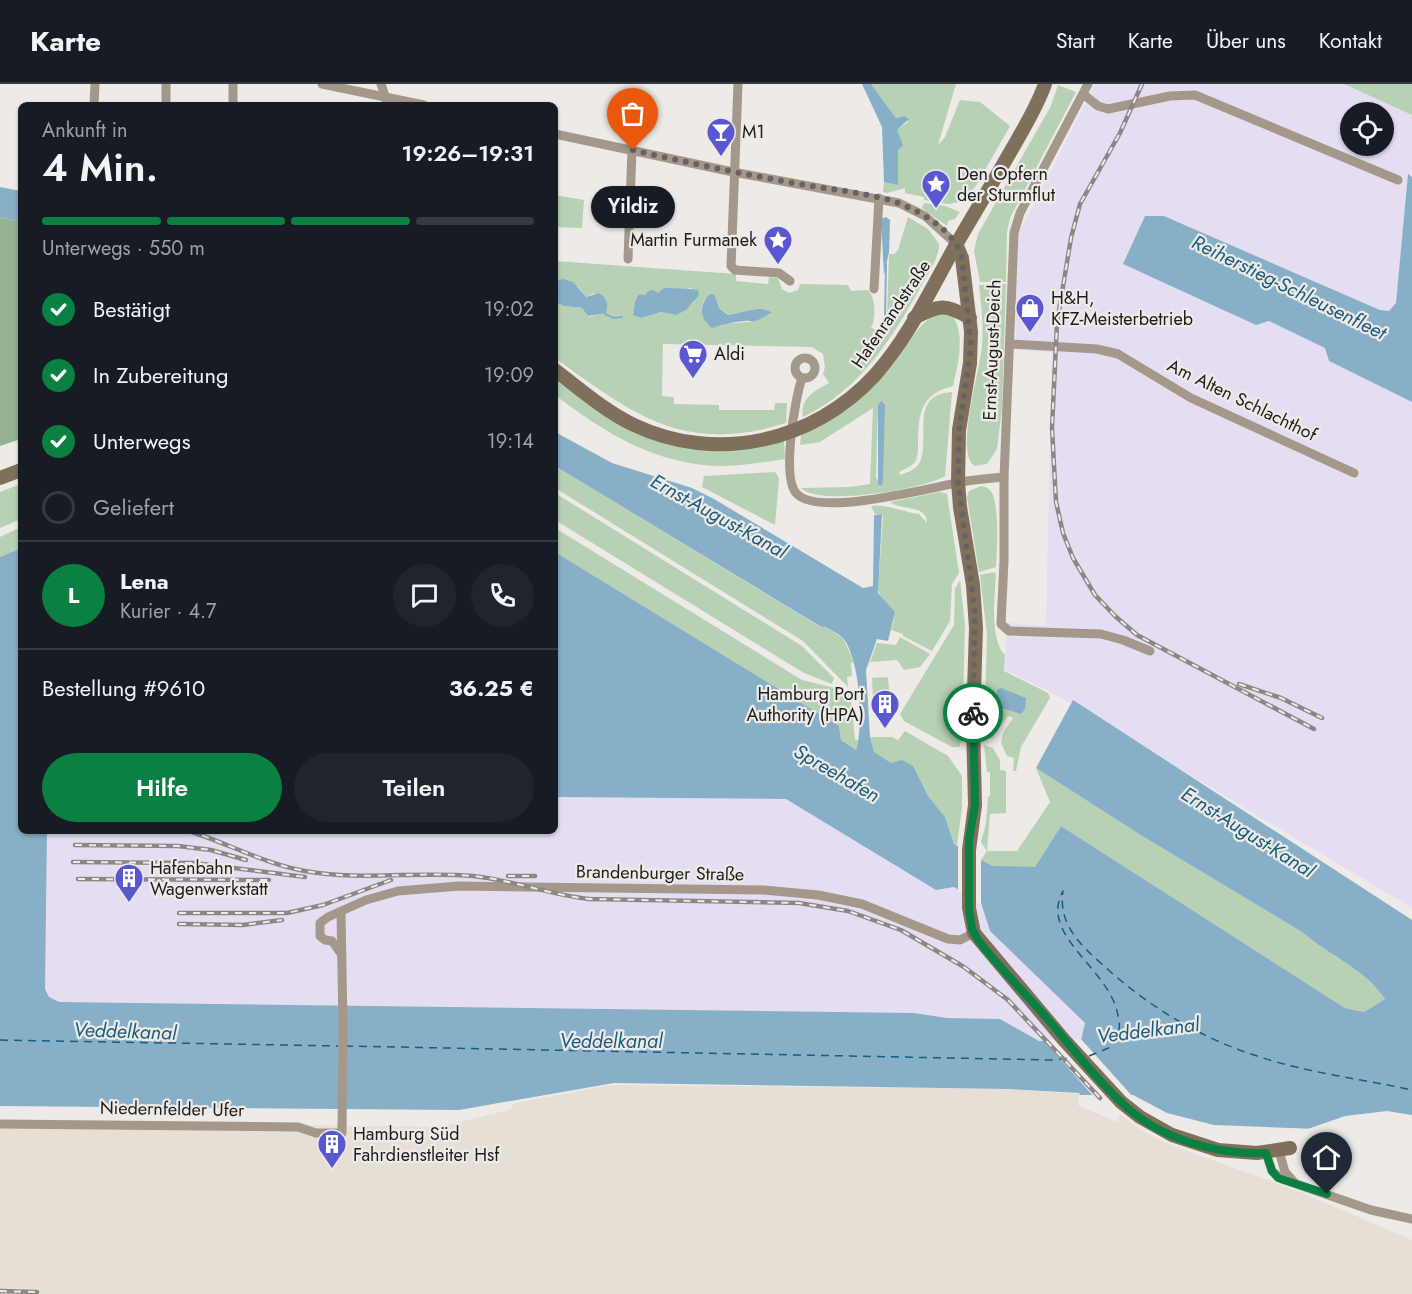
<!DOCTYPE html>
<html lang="de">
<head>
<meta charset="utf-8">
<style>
	:root { --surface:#171b24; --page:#20242c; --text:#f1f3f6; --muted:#9ea1a6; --line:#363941; --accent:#0b8043 }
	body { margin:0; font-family:Jost,sans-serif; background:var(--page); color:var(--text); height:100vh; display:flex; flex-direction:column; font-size:22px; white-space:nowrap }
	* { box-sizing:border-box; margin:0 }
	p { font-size:20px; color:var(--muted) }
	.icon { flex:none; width:33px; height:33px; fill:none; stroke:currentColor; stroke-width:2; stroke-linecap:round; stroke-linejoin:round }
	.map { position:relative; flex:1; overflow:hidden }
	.drawer { position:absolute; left:18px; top:18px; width:540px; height:732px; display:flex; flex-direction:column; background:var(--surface); border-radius:9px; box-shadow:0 2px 4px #0004 }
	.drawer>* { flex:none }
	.fabs { position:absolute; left:1340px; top:18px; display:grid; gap:12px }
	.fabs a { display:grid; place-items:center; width:54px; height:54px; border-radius:50%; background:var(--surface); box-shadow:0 2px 4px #0004; font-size:30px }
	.pin { position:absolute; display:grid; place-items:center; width:51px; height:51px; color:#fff; margin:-62px -26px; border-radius:50% 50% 50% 0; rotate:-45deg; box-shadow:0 0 6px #0007 }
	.pin .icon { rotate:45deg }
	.courier { position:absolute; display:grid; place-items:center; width:60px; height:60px; margin:-30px; border:4px solid #0b8043; border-radius:50%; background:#fff; color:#222; box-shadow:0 2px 8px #0007 }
	.bubble { position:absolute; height:42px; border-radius:21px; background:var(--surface); box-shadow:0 2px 4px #0004; font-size:20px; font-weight:600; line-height:42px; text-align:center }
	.summary em { font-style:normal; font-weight:600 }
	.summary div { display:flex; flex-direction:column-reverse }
	.summary { display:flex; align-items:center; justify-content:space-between; height:102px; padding:0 24px }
	h1 { font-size:39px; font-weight:600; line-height:45px }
	.bar { display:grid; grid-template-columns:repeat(4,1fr); gap:9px 6px; align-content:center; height:72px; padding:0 24px }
	.bar i { height:8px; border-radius:4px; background:var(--line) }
	.bar .on { background:var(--accent) }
	.bar p { grid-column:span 4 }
	.line { display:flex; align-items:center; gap:15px; padding:0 24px; border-top:2px solid var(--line) }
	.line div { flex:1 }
	.round { display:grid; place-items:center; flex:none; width:63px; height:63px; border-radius:32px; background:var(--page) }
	ol { padding:0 24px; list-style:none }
	li { display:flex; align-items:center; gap:18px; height:66px }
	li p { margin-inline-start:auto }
	li .icon { padding:6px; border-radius:50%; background:var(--accent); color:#fff; stroke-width:4 }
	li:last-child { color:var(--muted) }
	li i { width:33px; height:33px; border:3px solid var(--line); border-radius:50% }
	.cta { display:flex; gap:12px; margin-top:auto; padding:12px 24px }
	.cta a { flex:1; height:69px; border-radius:36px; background:var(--accent); color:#fff; font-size:24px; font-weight:600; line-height:69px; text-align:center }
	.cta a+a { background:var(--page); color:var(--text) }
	header { display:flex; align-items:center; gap:36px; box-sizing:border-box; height:84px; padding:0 30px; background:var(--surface); border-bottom:2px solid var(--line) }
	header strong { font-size:28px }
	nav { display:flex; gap:33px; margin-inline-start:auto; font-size:21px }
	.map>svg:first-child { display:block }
</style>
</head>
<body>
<header>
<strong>Karte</strong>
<nav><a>Start</a><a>Karte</a><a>Über uns</a><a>Kontakt</a></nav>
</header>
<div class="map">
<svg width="1412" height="1210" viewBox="0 0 1412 1210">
	<rect width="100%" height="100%" fill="#edeae7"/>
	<g fill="#e5ddf2" fill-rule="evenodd">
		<path d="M1095,0H1344L1412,31V93L1408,91L1396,219L1389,227L1380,226L1164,132H1145L1123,180L1256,241L1269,237L1326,264L1329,277L1412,318V824L1055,610L1005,586L1007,539L1046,542L1052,268L1016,266V155ZM1350,28H1383V62H1350Z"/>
		<polygon points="555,713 786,715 936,806 954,803 981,819 990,847 1085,940 1082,956 1039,957 1000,935 947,934 914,929 59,918 49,913 45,905 47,747 555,747"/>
	</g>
	<polygon fill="#e6dfd5" points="612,1001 1010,1005 1079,1010 1078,1021 1116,1038 1121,1031 1143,1047 1171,1061 1300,1108 1412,1156 1412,1210 0,1210 0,1037 439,1043 509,1026 515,1019"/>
	<g fill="#b7d1b5" fill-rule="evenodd">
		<polygon points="871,0 956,0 938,61 945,53 960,16 980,18 1010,42 977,100 965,117 948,120 924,116 924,113 905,109 905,104 887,109 883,108 884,98 898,101 898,67 901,64 897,46 908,38 904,32 896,34"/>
		<polygon points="1344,0 1412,0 1412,31"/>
		<polygon points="1058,1 1076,8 1010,134 1007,148 1006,198 980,198 974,167 978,150 1051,22"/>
		<polygon points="555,111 584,116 582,144 555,143"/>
		<polygon points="924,119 945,122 960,128 955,135 948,137 947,142 922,124"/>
		<path d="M908,133L928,145L939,160C939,174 928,190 921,202C892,255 860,306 803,333C800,313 815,307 829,299L823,290L825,283L823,270L812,263L663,260L662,312L674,313V320L719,321V326H774L775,319H787L786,339C684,371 634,331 555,274V218L564,222L582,224L589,233L598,230L594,209L586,213L578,203L559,196L555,197V177L736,190V197L768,200L769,193L778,194L782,205L789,209L798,206L800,200L848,201L851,207L868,206C876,215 876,234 871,244L876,246V250L881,251L887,236L889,170H894L898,166ZM692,204L694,218L676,231L661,228L641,234L633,231L635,217L639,210L645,211L648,207L658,210ZM715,211L719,224L729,231L754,225L771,230C764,231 764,234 758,236C752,238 729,240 723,239L718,242L707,240C701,230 699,220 708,212Z"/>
		<path d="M1006,200L1002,325L997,365L987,380L975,382C954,369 981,284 982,261C984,241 981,221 979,201Z"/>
		<path d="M939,229L952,231C966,251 958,280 953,302C921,310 918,329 918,360C918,366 918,373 915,378C911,383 904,385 899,388L900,391C908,388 916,386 920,378C931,354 908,311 952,308L945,392C924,405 819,423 801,404L850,403L870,400L873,324L820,358L800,361L801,351C834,336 863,314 887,288C905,269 915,239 939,229ZM878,321H885L882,397H878L876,393Z"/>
		<path d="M555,292L629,343L762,362L784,357L785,375C764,378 742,382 721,382C656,381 605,349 555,311Z"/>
		<polygon points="555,382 822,544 824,542 843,554 854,578 851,579 852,592 847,593 848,603 803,557 555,404"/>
		<polygon points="775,388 779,394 775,441 702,403 704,392"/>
		<polygon points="21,400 21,435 0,444 0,408"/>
		<path d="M981,402C984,403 987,403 990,406C1000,416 997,468 996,483L979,488L967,413L969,407Z"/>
		<path d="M940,408L947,410L959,489L952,500L950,537L932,567L903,552V550L891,546C901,519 885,526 878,506L883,433L882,430H875L871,422C885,419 903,428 919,430L927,439C927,420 902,427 890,418Z"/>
		<polygon points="555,409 802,562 834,594 832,600 804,589 555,436"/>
		<polygon points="21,443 21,464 0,473 0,453"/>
		<polygon points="555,444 802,596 843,606 851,613 855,656 858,656 856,666 841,656 839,642 555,468"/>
		<path d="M994,488L996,490C995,510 989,556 1005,571L1004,587L1048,609L1050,614L1021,663L1016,687H1013L1014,674L1007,672L1001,659L1003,649L1013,634L1008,632L992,654H984L987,551L980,491Z"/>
		<polygon points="960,496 965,541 962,656 959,663 952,663 904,637 900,630 954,541 955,505"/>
		<polygon points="900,553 930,570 920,583 904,586 897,576 870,578 877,559 896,561"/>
		<polygon points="888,593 890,618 882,619 873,613 872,594"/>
		<polygon points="905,647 948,672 962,692 962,724 957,761 954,760 945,733 928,712 913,683 891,679 874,669 870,653 892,653 898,656"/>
		<path d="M984,661L993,664L1000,676V686L1006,687V729L990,730L987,767H1017L1050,718L1036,684L1139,750L1302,848C1329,873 1364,884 1385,915L1364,928L1345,924L1061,742L1035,783H992L981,776L987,767L981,758L986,739L988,713L990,712V688H987Z"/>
	</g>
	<polygon fill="#95b393" points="0,133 21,138 21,355 0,362"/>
	<g fill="#87afc7">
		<polygon points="862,0 871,0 896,34 904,32 909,35 897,46 903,61 898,67 898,101 884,98 882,43"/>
		<polygon points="1408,90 1412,93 1412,318 1329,277 1325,264 1269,237 1256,241 1123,180 1145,132 1164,132 1380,226 1389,227 1396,219"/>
		<polygon points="0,103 21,107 21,138 0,133"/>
		<polygon points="886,133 890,136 889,168 884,191 881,135"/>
		<path d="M563,195L573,198L586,213L599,209C607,214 609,221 606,229L588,232L582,224L564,222L555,218V197Z"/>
		<path d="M664,204C669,204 695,205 698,206L699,211L686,226L676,231L661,228L641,234L633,231L635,217L639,210L645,211L648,207L653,206L658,209Z"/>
		<path d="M710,210L715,211L719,224L728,231C744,229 759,220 772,229C766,231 760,236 755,237C752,238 748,236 745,237C733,238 724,240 712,244C699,235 699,220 710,210Z"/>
		<polygon points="881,317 885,321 883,394 882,401 878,401 878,321"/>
		<path d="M555,348L612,379L692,404L714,415L863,504L873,502L874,431L882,430L878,509L895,528L888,557L877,555L866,586L870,653L874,668L891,679L902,676L913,682L928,712L945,733L954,760L992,782L1035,783L1061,742L1345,924L1364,928L1385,915C1364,884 1329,872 1302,848L1139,750L1036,684L1073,616L1412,836V1048L1392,1044L1318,1045L1214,1041L1167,1029L1133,1011H1080L1079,1009L1009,1005L614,999L459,1026L0,1022V473L21,464V747H47L45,905L49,913L59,918L914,929L947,934L1000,935L1039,957L1081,956L1085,939L990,847L981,819L954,803L936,806L786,715L555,713V468L839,642L841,656L856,666C864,640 860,578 844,555C840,550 830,546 824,542L823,544L555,382Z"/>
		<polygon points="1001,604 1026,614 1025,625 1021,630 998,623 996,617 997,606"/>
	</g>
	<g fill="#edeae7">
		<polygon points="958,761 981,774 981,821 958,808"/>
		<polygon points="1081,955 1134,1014 1095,1014 1043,956"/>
		<polygon points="1387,1027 1412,1031 1412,1050 1390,1046 1302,1047 1345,1032"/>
	</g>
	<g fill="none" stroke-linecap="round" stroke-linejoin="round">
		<g stroke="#87afc7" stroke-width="2">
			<polyline points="605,230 614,234 622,233"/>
			<polyline points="882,244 885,236 886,180"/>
		</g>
		<g stroke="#185c7e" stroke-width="1.5" stroke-dasharray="8 6" stroke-linecap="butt">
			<polyline points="0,956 338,962"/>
			<polyline points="345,962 1051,976 1072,974"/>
			<path d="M1089,972L1111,963C1114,957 1118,951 1119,946C1120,942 1119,936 1118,932C1111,885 1038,852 1063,807C1058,840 1080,861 1104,882C1149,923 1202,955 1260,973C1309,989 1362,995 1412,1006"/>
		</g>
		<g stroke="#a39889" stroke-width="9">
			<polyline points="322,0 424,21"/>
			<polyline points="381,0 388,21"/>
			<polyline points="738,0 731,182 735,186 779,189 790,197"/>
			<polyline points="1088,0 1020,129 1014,149 1004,393 1004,477 1001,540 1009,547 1101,550 1123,556 1150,567"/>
			<polyline points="1083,10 1098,22 1108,25 1170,12 1195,11 1398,96"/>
			<polyline points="94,21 95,0"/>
			<polyline points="166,21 166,0"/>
			<polyline points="233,21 233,0"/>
			<polyline points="555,50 733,88 899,119 925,132 956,160"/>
			<polyline points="628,175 632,66"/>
			<polyline points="874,205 879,114"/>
			<polyline points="1011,260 1097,265 1118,270 1191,314 1354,389"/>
			<circle cx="805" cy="284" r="10"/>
			<path d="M802,294C795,314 781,395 797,410C820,434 936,402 967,397C979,395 992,394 1004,393"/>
			<polyline points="342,871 332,857 325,856 320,852 320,839 328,833 366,816 398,807 459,802 764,806 818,811 862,820 948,855 960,856 974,849"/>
			<polyline points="0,1040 298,1043 316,1049 342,1049 343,942 341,828"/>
			<polyline points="1279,1067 1285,1088 1294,1098"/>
			<polyline points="1266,1069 1272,1087 1282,1095 1371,1126 1412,1135"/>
		</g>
		<g stroke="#80705b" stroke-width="14">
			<polyline points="956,160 962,174 971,248 970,279 959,346 958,398 960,423 973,501 976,544 973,639 975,721 969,766 969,824 974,849 1064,956 1121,1018 1140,1033 1172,1051 1218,1066 1257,1069 1290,1064"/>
			<path d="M914,234C939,221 945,219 970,234"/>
			<path d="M555,286C580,305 605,327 634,341C716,380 814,358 875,291C909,253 932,203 957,159C975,128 994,97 1012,65C1024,44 1037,23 1045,0"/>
			<polyline points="0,394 21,386"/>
		</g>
		<g stroke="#8a8886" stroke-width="4.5">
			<g id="rail">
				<polyline points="1142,0 1120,49 1080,120 1071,154 1057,239 1052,344 1056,418 1063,449 1073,474 1095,511 1115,532 1137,551 1314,645"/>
				<polyline points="1239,600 1281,614 1322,634"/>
				<path d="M189,747C227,759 265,780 305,787C360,797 417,787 473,792C513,796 550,811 589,815L799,819L848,827L901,846L964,883L1008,916L1100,1014"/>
				<polyline points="75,761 178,762 211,766 246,776"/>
				<polyline points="73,778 194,779 305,793"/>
				<polyline points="508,792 535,792"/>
				<polyline points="78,795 269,796"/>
				<polyline points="179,829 287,829 323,821 391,796"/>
				<polyline points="179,840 243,841 282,836"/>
				<polyline points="0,1207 37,1208"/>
			</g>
		</g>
		<use href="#rail" stroke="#edeae7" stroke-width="2" stroke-dasharray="7" stroke-linecap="butt"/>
	</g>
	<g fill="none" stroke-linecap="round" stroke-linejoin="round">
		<path stroke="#656462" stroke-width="6" stroke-dasharray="0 10.8" d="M633,66C688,79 743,90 799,100C831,106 867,108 898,119C922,128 956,148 962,174L971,264L959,346L958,398L975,528L973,629"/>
		<path stroke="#0b8043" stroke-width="8" d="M973,629L975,721L969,756V824L972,845L978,856C1002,887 1031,915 1056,945C1077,970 1099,998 1123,1020C1160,1055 1216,1071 1266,1069L1272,1087L1278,1094L1327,1110"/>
	</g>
	<defs>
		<g id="bar-pin" transform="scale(1.5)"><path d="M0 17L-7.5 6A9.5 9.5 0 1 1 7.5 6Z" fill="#5a58d0" stroke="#edeae7"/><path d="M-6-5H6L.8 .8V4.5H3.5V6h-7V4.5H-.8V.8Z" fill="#fff"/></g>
		<g id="sight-pin" transform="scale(1.5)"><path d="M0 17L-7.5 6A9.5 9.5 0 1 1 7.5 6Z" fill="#5a58d0" stroke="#edeae7"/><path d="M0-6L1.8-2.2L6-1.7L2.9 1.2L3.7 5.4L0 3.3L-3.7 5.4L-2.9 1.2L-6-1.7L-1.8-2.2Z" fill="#fff"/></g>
		<g id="shop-pin" transform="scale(1.5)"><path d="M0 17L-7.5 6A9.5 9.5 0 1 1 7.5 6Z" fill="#5a58d0" stroke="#edeae7"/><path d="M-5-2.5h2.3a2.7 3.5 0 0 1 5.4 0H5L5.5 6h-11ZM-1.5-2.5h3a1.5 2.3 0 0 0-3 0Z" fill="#fff"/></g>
		<g id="supermarket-pin" transform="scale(1.5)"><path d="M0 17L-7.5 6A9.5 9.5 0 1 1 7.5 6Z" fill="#5a58d0" stroke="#edeae7"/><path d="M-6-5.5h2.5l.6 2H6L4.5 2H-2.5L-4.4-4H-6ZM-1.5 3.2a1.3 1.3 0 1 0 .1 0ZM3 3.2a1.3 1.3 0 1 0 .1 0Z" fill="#fff"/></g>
		<g id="building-pin" transform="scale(1.5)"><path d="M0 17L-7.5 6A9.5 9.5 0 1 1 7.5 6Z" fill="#5a58d0" stroke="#edeae7"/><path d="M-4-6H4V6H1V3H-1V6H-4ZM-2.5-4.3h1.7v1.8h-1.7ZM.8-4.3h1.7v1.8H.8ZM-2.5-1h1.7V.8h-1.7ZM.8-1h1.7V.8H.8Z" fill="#fff"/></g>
	</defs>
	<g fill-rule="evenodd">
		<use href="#bar-pin" x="721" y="48"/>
		<use href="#sight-pin" x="936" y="100"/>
		<use href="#sight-pin" x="778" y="156"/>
		<use href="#shop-pin" x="1030" y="224"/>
		<use href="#supermarket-pin" x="693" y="270"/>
		<use href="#building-pin" x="885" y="620"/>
		<use href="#building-pin" x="129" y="794"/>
		<use href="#building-pin" x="332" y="1060"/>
	</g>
	<g text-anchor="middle" stroke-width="4.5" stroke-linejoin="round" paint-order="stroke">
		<g font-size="18" fill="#1c1c1a" stroke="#edeae7" text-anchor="start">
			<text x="742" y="54">M1</text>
			<text x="957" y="96">Den Opfern<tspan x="957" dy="21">der Sturmflut</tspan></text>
			<text x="757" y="162" text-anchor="end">Martin Furmanek</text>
			<text x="1051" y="220">H&amp;H,<tspan x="1051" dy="21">KFZ-Meisterbetrieb</tspan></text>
			<text x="714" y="276">Aldi</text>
			<text x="864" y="616" text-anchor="end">Hamburg Port<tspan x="864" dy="21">Authority (HPA)</tspan></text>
			<text x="150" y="790">Hafenbahn<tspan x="150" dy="21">Wagenwerkstatt</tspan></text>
			<text x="353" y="1056">Hamburg Süd<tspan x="353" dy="21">Fahrdienstleiter Hsf</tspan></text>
		</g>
		<g font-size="18" fill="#1c1c1a" stroke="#edeae7">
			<text transform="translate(891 230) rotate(-56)" y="6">Hafenrandstraße</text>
			<text transform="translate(992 266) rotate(-88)" y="6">Ernst-August-Deich</text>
			<text transform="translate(1242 316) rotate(26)" y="6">Am Alten Schlachthof</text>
			<text transform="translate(660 789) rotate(1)" y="6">Brandenburger Straße</text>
			<text transform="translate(172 1025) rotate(1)" y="6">Niedernfelder Ufer</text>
		</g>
		<g font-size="20" font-style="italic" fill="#185c7e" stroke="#edeae7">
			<text transform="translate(1289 203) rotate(26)" y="7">Reiherstieg-Schleusenfleet</text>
			<text transform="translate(719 432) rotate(29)" y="7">Ernst-August-Kanal</text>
			<text transform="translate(837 689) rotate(30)" y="7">Spreehafen</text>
			<text transform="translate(1248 748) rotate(32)" y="7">Ernst-August-Kanal</text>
			<text transform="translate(1148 946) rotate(-7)" y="7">Veddelkanal</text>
			<text transform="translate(125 947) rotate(2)" y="7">Veddelkanal</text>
			<text x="611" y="964">Veddelkanal</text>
		</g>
	</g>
</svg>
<div class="fabs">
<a><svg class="icon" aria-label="locate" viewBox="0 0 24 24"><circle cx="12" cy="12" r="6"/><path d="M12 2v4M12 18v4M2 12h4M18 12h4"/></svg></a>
</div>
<div class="pin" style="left:633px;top:66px;background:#ea580c"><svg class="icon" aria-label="bag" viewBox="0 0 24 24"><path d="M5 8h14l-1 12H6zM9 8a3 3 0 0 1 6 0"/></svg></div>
<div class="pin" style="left:1327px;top:1110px;background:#1f2937"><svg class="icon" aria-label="home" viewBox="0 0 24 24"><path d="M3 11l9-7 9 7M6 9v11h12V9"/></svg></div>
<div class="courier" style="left:973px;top:629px"><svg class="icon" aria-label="bike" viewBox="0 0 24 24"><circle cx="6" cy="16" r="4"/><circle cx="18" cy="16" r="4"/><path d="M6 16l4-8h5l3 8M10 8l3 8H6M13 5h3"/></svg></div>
<div class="bubble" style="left:591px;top:102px;width:84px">Yildiz</div>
<section class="drawer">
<div class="summary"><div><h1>4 Min.</h1><p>Ankunft in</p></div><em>19:26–19:31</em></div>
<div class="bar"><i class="on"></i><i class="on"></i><i class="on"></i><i></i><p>Unterwegs · 550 m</p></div>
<ol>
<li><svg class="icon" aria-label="check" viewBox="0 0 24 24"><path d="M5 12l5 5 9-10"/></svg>Bestätigt<p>19:02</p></li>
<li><svg class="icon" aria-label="check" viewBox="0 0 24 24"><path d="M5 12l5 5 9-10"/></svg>In Zubereitung<p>19:09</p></li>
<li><svg class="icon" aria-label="check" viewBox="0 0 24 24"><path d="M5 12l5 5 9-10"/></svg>Unterwegs<p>19:14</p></li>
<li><i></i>Geliefert</li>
</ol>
<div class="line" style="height:108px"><b class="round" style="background:var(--accent);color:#fff">L</b><div><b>Lena</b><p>Kurier · 4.7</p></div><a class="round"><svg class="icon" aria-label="chat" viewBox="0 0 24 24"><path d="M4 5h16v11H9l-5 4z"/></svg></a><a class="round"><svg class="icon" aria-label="phone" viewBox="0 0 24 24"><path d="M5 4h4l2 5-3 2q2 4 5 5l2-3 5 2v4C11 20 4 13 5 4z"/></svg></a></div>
<div class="line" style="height:78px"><div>Bestellung #9610</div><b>36.25 €</b></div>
<div class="cta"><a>Hilfe</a><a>Teilen</a></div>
</section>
</div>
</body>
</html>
